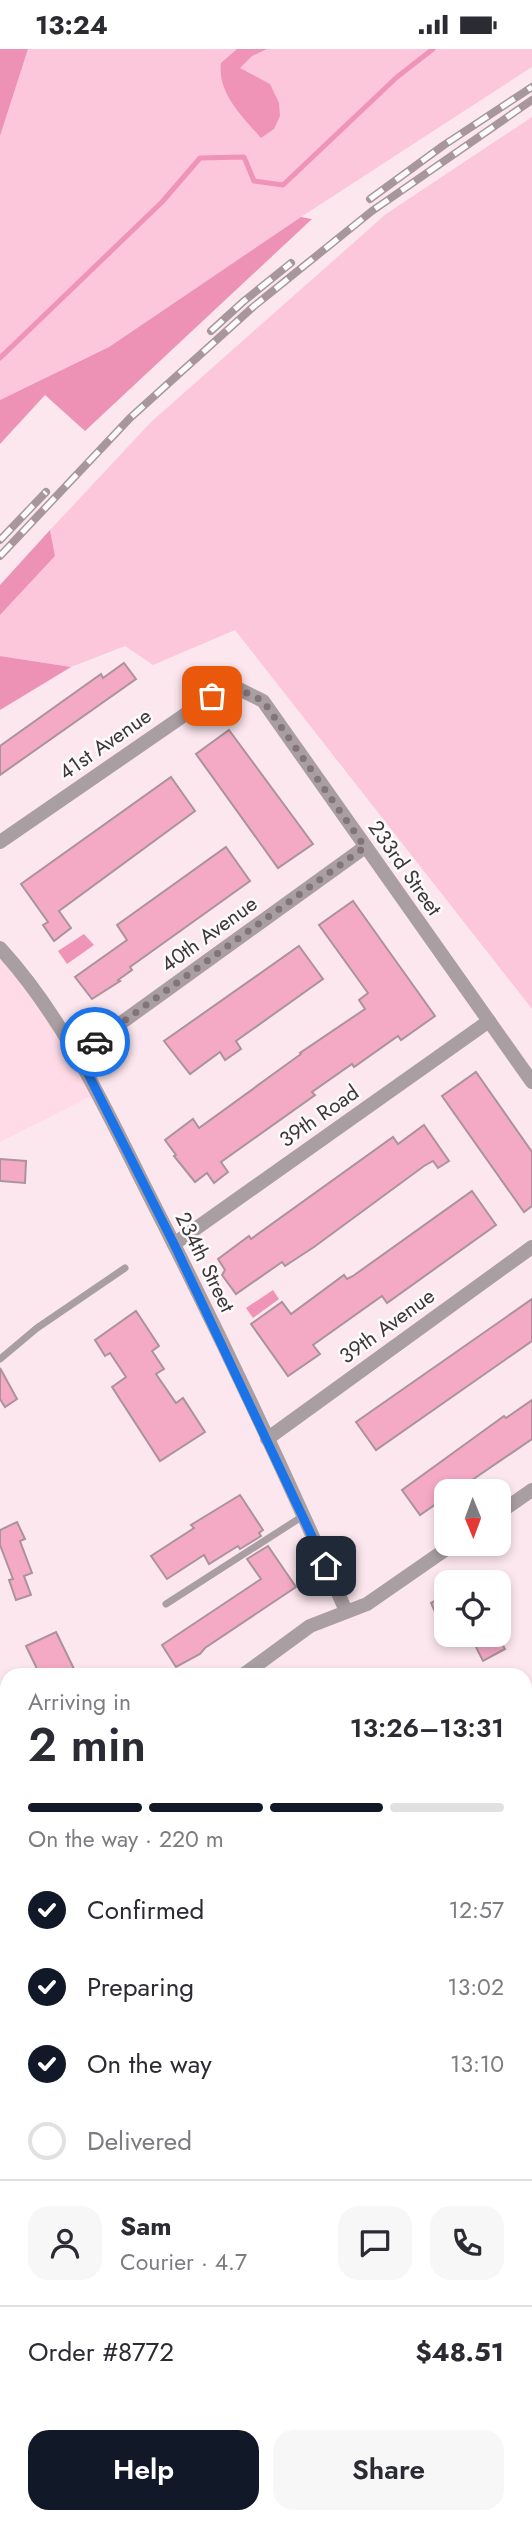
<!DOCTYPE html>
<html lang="en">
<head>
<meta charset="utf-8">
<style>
	:root { --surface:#fff; --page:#f7f7f7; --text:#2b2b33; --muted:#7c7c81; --line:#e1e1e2; --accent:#111827 }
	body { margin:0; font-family:Jost,sans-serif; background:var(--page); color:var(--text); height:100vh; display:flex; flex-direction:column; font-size:26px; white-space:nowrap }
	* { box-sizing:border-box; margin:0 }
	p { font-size:23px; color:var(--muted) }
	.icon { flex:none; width:38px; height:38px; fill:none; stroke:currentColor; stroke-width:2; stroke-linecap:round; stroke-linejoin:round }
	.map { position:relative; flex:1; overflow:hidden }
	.sheet { position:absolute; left:0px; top:1619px; width:532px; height:856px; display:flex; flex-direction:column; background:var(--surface); border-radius:21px 21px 0 0; box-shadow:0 4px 10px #0003 }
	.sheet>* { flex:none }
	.needle { width:46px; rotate:179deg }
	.controls { position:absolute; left:434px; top:1430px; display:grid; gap:14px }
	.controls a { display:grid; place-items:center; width:77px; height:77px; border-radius:14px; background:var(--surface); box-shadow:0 4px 10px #0003; font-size:35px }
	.pin { position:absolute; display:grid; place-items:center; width:60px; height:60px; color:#fff; margin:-30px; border-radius:14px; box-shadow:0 4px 10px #0006 }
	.courier { position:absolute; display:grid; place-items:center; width:70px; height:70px; margin:-35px; border:5px solid #1a73e8; border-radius:50%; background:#fff; color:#222; box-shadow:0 2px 9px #0007 }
	.head em { font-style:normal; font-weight:600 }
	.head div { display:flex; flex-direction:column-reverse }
	.head { display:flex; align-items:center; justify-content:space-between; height:119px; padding:0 28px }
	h1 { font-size:46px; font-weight:600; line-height:52px }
	.bar { display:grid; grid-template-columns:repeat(4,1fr); gap:10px 7px; align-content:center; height:84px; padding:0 28px }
	.bar i { height:9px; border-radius:5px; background:var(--line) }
	.bar .selected { background:var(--accent) }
	.bar p { grid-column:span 4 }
	.line { display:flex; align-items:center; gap:18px; padding:0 28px; border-top:2px solid var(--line) }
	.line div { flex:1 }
	.round { display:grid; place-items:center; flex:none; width:74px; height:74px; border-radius:21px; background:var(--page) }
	ol { padding:0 28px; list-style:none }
	li { display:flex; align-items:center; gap:21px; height:77px }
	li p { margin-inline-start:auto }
	li .icon { padding:7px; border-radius:50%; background:var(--accent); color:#fff; stroke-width:4 }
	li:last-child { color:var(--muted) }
	li i { width:38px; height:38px; border:4px solid var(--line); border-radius:50% }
	.cta { display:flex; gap:14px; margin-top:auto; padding:14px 28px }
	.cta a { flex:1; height:80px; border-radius:21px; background:var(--accent); color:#fff; font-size:28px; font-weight:600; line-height:80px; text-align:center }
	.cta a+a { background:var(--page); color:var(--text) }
	.status { display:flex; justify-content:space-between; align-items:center; height:49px; padding:0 35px; background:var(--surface); direction:ltr }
	.status svg { height:19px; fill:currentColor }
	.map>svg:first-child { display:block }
</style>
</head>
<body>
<div class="status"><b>13:24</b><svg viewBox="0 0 49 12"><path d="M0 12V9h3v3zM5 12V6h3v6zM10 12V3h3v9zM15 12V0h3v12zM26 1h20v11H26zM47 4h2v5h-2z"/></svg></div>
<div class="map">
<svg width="532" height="2473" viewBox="0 0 532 2473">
	<rect width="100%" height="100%" fill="#fde7ef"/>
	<polygon fill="#fedbe7" points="6,905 97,1044 0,1093 0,908"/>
	<g fill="#fcc7da">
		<polygon points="28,0 532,0 532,18 301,168 109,298 0,351 0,87"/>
		<polygon points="532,68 532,960 235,581 153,616 125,597 71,618 0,607 0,566 55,507 50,481 151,373 386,165"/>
	</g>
	<g fill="#ed91b5">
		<polygon points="0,0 28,0 0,87"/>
		<polygon points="301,168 312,170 85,382 45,346 0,395 0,351 109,298"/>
		<polygon points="50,481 55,507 0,566 0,536"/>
		<polygon points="0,607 71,618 0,661"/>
	</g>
	<g fill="#ef93b7">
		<path d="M237,0H267L252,7L240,19L270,35L279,54L280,67L274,80L261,89C243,68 217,44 221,14Z"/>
		<polygon points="84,885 94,896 67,915 58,902"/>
		<polygon points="273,1241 279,1250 253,1269 246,1259"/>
	</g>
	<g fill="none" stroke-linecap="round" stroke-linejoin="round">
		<polyline stroke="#ef93b7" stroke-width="5" points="0,309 162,153 200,109 244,108 254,132 283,136 397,28 433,0"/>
	</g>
	<g fill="#f4a9c5" stroke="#ab939b" stroke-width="2">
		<polygon points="124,614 136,630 0,726 0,697 101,625 103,629"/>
		<polygon points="229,681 313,795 278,819 196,705"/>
		<polygon points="171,728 195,762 59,862 71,879 54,892 43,876 48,873 21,835"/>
		<polygon points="226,798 250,832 130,918 132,921 118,931 120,932 92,950 75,928 127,891 117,876"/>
		<polygon points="353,852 435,967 401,991 398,987 354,1018 352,1015 312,1043 315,1046 221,1113 228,1123 214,1134 207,1124 195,1133 174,1107 176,1106 165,1091 193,1070 199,1079 301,1005 300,1004 365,960 359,951 368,944 319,876"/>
		<polygon points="299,897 323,930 236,992 241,1000 225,1011 220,1003 190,1025 164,992"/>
		<polygon points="476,1023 532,1103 532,1157 524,1163 442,1047"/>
		<polygon points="424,1076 449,1112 438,1119 433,1112 424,1117 314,1198 285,1217 282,1213 236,1245 222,1226 225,1221 218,1210 249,1187 251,1190 393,1088 398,1095"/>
		<polygon points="0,1110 26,1112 25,1134 0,1132"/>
		<polygon points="472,1142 496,1176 387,1254 382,1247 313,1296 320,1305 288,1327 251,1275 282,1253 291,1265 344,1226 347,1230 353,1227"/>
		<polygon points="532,1250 532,1292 376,1401 356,1373"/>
		<polygon points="136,1262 159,1297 152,1302 164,1320 156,1325 176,1354 183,1349 205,1383 160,1412 112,1338 126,1328 110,1304 105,1307 95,1291"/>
		<polygon points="0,1319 17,1350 5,1358 0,1350"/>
		<polygon points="532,1351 532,1390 456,1442 446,1442 446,1448 420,1466 402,1441 504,1367 506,1369"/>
		<polygon points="240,1446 263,1481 259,1484 261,1487 240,1500 238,1497 209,1515 204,1506 167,1530 151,1507 194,1479 191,1476"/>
		<polygon points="17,1473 25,1490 20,1492 32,1524 24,1527 31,1546 16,1551 9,1531 13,1530 0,1496 0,1481"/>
		<polygon points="268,1497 296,1538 205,1599 200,1605 176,1618 162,1596 261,1530 247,1510"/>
		<polygon points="446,1546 446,1587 431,1554"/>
		<polygon points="56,1583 77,1626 40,1626 26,1597"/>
		<polygon points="470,1586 497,1586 505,1600 483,1612"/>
	</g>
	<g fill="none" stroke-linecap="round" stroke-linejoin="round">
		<g stroke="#a99ea1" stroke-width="7">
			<polyline points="0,1310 37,1279 125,1219"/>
			<polyline points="166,1555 303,1467"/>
			<polyline points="525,1793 532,1806"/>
		</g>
		<g stroke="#a99ea1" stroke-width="14">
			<polyline points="0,793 212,647 237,639 263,652 532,1033"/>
			<path d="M0,899C65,970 105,1059 148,1144C218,1281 284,1421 346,1562"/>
			<polyline points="78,1005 365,798"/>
			<polyline points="174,1195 489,972"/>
			<polyline points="267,1390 532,1198"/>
			<polyline points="499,1464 532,1441"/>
			<polyline points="243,1626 310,1577 367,1555 455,1494"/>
			<polyline points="525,1724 532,1720"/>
			<polyline points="0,1882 7,1880"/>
			<polyline points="525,1950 532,1947"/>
			<polyline points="0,2221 7,2221"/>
			<polyline points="525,2321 532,2320"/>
			<polyline points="0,2386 7,2406"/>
			<polyline points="525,2467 532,2468"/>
			<polyline points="21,2468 22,2473"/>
			<polyline points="425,2468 427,2473"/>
		</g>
		<polyline stroke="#88777d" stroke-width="18" points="0,1652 7,1672"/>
		<g stroke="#a7979c" stroke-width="8">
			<g id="rail">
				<polyline points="370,150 444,96 532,38"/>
				<polyline points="211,282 244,252 291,214"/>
				<polyline points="0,491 46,443"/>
				<polyline points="0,507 130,369 253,258 372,162 532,51"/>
			</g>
		</g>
		<use href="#rail" stroke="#fbfbfb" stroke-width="5" stroke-dasharray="16" stroke-linecap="butt"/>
	</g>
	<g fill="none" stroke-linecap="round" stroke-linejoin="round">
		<polyline stroke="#827479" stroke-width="7" stroke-dasharray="0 12.6" points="95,993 365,798 263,652 237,639 212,647"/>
		<polyline stroke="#1a73e8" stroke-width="9" points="95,993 78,1005 174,1195 326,1517"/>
	</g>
	<g text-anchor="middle" stroke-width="5" stroke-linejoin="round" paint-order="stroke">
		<g font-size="21" fill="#403639" stroke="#fbfbfb">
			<text transform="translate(105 695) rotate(-35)" y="7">41st Avenue</text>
			<text transform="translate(405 819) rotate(55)" y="7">233rd Street</text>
			<text transform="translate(209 885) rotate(-36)" y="7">40th Avenue</text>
			<text transform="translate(319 1067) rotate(-35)" y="7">39th Road</text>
			<text transform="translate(205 1213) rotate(64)" y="7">234th Street</text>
			<text transform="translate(387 1277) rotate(-36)" y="7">39th Avenue</text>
		</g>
	</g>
</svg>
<div class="controls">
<a><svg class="needle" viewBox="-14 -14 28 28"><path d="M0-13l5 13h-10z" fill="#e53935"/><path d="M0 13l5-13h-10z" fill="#7c7c81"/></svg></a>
<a><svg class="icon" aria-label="locate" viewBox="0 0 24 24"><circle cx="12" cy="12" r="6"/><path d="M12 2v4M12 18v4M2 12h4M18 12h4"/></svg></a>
</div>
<div class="pin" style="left:212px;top:647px;background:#ea580c"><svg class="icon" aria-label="bag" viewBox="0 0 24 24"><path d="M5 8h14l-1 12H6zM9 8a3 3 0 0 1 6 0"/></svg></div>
<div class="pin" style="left:326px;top:1517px;background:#1f2937"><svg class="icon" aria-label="home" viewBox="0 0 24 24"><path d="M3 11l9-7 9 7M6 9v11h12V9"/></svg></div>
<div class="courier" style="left:95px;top:993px"><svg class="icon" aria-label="car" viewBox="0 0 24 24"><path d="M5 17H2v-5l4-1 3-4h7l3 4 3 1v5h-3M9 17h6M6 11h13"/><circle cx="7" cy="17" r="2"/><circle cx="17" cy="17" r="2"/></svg></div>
<section class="sheet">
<div class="head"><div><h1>2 min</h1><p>Arriving in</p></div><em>13:26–13:31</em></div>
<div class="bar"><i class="selected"></i><i class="selected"></i><i class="selected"></i><i></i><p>On the way · 220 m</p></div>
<ol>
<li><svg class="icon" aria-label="check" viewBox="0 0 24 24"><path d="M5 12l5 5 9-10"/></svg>Confirmed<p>12:57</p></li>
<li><svg class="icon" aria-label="check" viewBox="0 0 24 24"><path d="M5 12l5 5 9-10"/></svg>Preparing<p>13:02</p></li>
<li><svg class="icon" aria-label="check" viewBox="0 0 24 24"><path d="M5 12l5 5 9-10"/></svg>On the way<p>13:10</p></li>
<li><i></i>Delivered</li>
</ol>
<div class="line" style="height:126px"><a class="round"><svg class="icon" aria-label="person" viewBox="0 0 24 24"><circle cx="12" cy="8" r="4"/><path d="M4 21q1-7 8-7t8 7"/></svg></a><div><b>Sam</b><p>Courier · 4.7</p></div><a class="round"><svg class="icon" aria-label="chat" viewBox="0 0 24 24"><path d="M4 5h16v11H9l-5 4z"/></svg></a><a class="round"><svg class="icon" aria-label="phone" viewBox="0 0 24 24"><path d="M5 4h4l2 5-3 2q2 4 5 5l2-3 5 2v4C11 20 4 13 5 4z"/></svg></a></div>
<div class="line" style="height:91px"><div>Order #8772</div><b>$48.51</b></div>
<div class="cta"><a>Help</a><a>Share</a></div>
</section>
</div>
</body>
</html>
